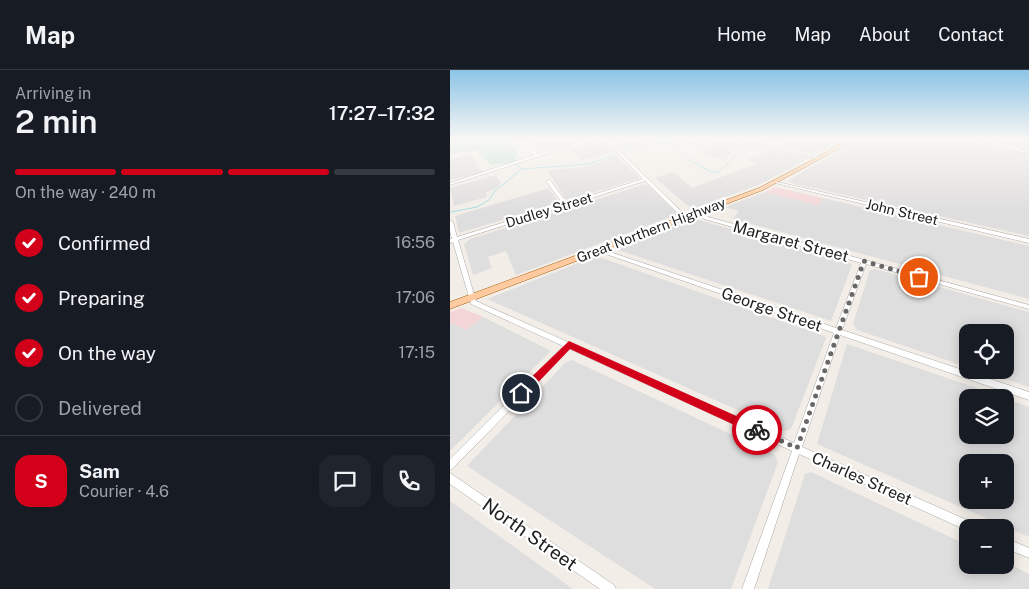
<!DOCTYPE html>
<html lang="en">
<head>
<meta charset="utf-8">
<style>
	:root { --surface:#171b24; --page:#20242c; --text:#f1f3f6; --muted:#9ea1a6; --line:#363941; --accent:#d20019 }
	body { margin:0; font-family:"Public Sans",sans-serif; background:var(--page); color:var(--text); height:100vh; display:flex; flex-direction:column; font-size:19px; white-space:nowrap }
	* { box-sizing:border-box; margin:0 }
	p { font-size:16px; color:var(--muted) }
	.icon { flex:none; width:28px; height:28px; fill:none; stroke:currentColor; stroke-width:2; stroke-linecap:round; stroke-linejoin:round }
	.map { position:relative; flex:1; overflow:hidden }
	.details { display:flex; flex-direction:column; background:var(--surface); width:450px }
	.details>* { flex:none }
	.tools { position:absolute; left:509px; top:254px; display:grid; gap:10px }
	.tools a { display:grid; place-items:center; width:55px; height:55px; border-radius:10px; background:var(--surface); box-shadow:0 2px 12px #0003; font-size:25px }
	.pin { position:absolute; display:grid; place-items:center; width:42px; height:42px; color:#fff; margin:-21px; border:2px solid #fff; border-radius:50%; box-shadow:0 1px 5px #0007 }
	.courier { position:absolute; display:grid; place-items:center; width:50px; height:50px; margin:-25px; border:4px solid #d20019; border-radius:50%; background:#fff; color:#222; box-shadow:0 1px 6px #0007 }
	.summary em { font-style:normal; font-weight:600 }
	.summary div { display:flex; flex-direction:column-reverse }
	.summary { display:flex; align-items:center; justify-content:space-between; height:85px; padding:0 15px }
	h1 { font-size:32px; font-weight:600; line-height:38px }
	.bar { display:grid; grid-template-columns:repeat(4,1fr); gap:8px 5px; align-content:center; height:60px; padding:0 15px }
	.bar i { height:6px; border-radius:4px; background:var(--line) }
	.bar .active { background:var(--accent) }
	.bar p { grid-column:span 4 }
	.line { display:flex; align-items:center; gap:12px; padding:0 15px; border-top:1px solid var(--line) }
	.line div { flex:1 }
	.round { display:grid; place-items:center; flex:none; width:52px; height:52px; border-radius:15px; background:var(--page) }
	ol { padding:0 15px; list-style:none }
	li { display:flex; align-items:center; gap:15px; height:55px }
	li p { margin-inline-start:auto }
	li .icon { padding:5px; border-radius:50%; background:var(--accent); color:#fff; stroke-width:4 }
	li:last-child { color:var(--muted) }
	li i { width:28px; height:28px; border:2px solid var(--line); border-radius:50% }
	header { display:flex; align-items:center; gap:30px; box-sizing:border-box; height:70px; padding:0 25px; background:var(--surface); border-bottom:1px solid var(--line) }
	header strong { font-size:24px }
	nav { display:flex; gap:28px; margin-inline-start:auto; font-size:18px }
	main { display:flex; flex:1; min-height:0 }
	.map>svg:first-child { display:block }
</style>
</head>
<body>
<header>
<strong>Map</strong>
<nav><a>Home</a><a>Map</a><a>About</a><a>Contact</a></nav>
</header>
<main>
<section class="details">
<div class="summary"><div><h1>2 min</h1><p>Arriving in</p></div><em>17:27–17:32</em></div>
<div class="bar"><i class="active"></i><i class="active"></i><i class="active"></i><i></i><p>On the way · 240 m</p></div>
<ol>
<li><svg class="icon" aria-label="check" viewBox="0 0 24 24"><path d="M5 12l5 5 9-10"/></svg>Confirmed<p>16:56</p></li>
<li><svg class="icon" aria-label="check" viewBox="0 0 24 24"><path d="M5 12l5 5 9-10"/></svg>Preparing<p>17:06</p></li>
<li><svg class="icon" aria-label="check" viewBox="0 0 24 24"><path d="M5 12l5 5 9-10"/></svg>On the way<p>17:15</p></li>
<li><i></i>Delivered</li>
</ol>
<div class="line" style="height:90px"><b class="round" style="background:var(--accent);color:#fff">S</b><div><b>Sam</b><p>Courier · 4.6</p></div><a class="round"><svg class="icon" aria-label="chat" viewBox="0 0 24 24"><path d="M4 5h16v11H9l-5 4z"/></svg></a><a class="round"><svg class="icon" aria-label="phone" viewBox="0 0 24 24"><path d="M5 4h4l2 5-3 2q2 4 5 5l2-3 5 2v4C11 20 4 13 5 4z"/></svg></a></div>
</section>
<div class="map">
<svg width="579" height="519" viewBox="0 0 579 519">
	<rect width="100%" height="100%" fill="#f2ede7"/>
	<g fill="#dfdede" fill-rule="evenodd">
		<polygon points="81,69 140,69 90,80"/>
		<polygon points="162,69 258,69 246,79 240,74 211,69 173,79"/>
		<polygon points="342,69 377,69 389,71 373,81 361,83 334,78"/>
		<polygon points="402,69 489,69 579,84 579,166 340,113 339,110 388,82"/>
		<polygon points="515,69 579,69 579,79"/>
		<polygon points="270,70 290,74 274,91 254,83"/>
		<polygon points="153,72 162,82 143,88 130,90 120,79"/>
		<polygon points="320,80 356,87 357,89 311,114 242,139 205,108 223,102 242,118 306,94 298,89"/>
		<polygon points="20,83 33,103 0,110 0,90"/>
		<polygon points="166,86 190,108 117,131 97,100 137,97"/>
		<polygon points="46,105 51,113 46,119 36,122 37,127 4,136 0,118"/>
		<polygon points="196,114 228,144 66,205 56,181 38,187 42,198 23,205 14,174 20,169"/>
		<polygon points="99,118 109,133 9,163 5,146"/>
		<polygon points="315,122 368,135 373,128 579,176 579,229 283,149 289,141 275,137"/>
		<polygon points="245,149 398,192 402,195 381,251 168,180 170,177"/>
		<polygon points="146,186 374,266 376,268 341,359 335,361 37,229"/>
		<polygon points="425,199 579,242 579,317 528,300 555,300 555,262 518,262 517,297 407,260 403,254 420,200"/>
		<polygon points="33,247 101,281 0,381 0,252 16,260"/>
		<path d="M397,274L553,327L518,328V365H555V328L579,337V467L367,374ZM518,392H555V430H518Z"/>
		<polygon points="122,290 325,385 328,392 281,519 205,519 17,396 116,292"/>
		<polygon points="361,402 517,475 518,495 555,495 555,492 579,504 579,519 318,519 355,404"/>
		<polygon points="0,431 123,519 0,519"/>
	</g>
	<g fill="#f4d5d7">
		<polygon points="325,117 373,128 368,135 315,122"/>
		<polygon points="11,238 33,247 16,260 0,252 0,242"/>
	</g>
	<polygon fill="#c2e2cf" points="3,69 54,69 68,82 65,92 41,95 26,80 0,84 0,70"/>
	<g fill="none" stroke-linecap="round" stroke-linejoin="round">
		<g stroke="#a3dde4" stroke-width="1">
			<polyline points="315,73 324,69"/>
			<polyline points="0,80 43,78 72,99 139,94 191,76 216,73 226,75 238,89 261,102 269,102 292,79 304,75"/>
			<polyline points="1,142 27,137 39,130 45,121 72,99"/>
		</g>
		<g stroke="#a8a8a8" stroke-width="1">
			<g id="minor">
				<path d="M72,69H76L88,84C110,77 133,69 157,69L237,147L233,148L195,111L8,170L26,231L344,373L384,263L153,183L149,178L150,177H154L157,181L386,258L411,193L254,149L248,141L250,140H252L258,147L579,235V239L416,194L392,260L579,322V330L390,265L352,377L526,454L527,458H518V461L349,384L304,519H292L342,381L120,279L3,398L0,400V389L113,276L21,234L3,172L0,173V169H2L0,161V150L3,152L7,167L113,134L96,111L98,110H100L117,133L193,109L154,69L115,78L0,115V113L84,85Z"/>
				<polygon points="263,69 267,69 253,82 251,82 251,80"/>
				<polygon points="277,69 284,69 372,88 370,89"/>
				<polygon points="501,69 510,69 579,81 579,83"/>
				<polygon points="323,111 579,169 579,173 325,113 323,112"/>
				<polygon points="0,403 164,515 166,519 150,519 0,414"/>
				<polygon points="555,468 579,478 579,488 555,478"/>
			</g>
		</g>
		<g stroke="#9e5700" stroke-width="1">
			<polygon id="primary" points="392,69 398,69 390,78 313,120 0,239 0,232 309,118 368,87 386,76"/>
		</g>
		<use href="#minor" fill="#fff" fill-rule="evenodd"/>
		<use href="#primary" fill="#ffca9f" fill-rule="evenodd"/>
	</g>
	<linearGradient id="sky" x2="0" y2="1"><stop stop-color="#8cc4e6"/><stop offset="0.49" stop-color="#f9f7f4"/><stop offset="1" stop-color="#f9f7f4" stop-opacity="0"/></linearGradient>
	<rect width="579" height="142" fill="url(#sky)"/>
	<polygon fill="#d20019" points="119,271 311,357 311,364 304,364 120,279 75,326 68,326 68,320"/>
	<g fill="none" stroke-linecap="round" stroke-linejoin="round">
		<polyline stroke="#6a6866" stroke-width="5" stroke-dasharray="0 9" points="307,360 347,378 414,191 469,207"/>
	</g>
	<g text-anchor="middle" stroke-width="4.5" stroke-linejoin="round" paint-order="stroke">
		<g font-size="14" fill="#212121" stroke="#fff">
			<text transform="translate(99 140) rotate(-17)" y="5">Dudley Street</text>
			<text transform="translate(452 142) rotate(13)" y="5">John Street</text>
			<text transform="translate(201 160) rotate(-21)" y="5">Great Northern Highway</text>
		</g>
		<g font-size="16" fill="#212121" stroke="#fff">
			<text transform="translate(341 171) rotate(15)" y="6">Margaret Street</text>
			<text transform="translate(322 239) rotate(19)" y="6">George Street</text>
			<text transform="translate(412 408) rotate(24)" y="6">Charles Street</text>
		</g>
		<g font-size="19" fill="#212121" stroke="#fff">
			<text transform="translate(80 464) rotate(35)" y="7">North Street</text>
		</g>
	</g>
</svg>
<div class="tools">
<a><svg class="icon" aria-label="locate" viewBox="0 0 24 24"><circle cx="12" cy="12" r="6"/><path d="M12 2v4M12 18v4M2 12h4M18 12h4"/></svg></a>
<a><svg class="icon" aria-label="layers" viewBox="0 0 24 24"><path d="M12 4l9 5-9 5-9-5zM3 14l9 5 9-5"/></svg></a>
<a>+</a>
<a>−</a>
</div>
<div class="pin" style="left:469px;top:207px;background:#ea580c"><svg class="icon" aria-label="bag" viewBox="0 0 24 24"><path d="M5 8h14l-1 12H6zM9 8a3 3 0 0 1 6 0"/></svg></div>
<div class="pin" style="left:71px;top:323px;background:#1f2937"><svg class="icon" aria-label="home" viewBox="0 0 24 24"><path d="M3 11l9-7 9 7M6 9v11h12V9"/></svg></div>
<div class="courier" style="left:307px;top:360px"><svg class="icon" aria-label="bike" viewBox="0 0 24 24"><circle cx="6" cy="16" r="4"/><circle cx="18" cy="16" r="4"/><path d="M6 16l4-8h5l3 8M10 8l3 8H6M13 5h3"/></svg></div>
</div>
</main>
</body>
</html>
